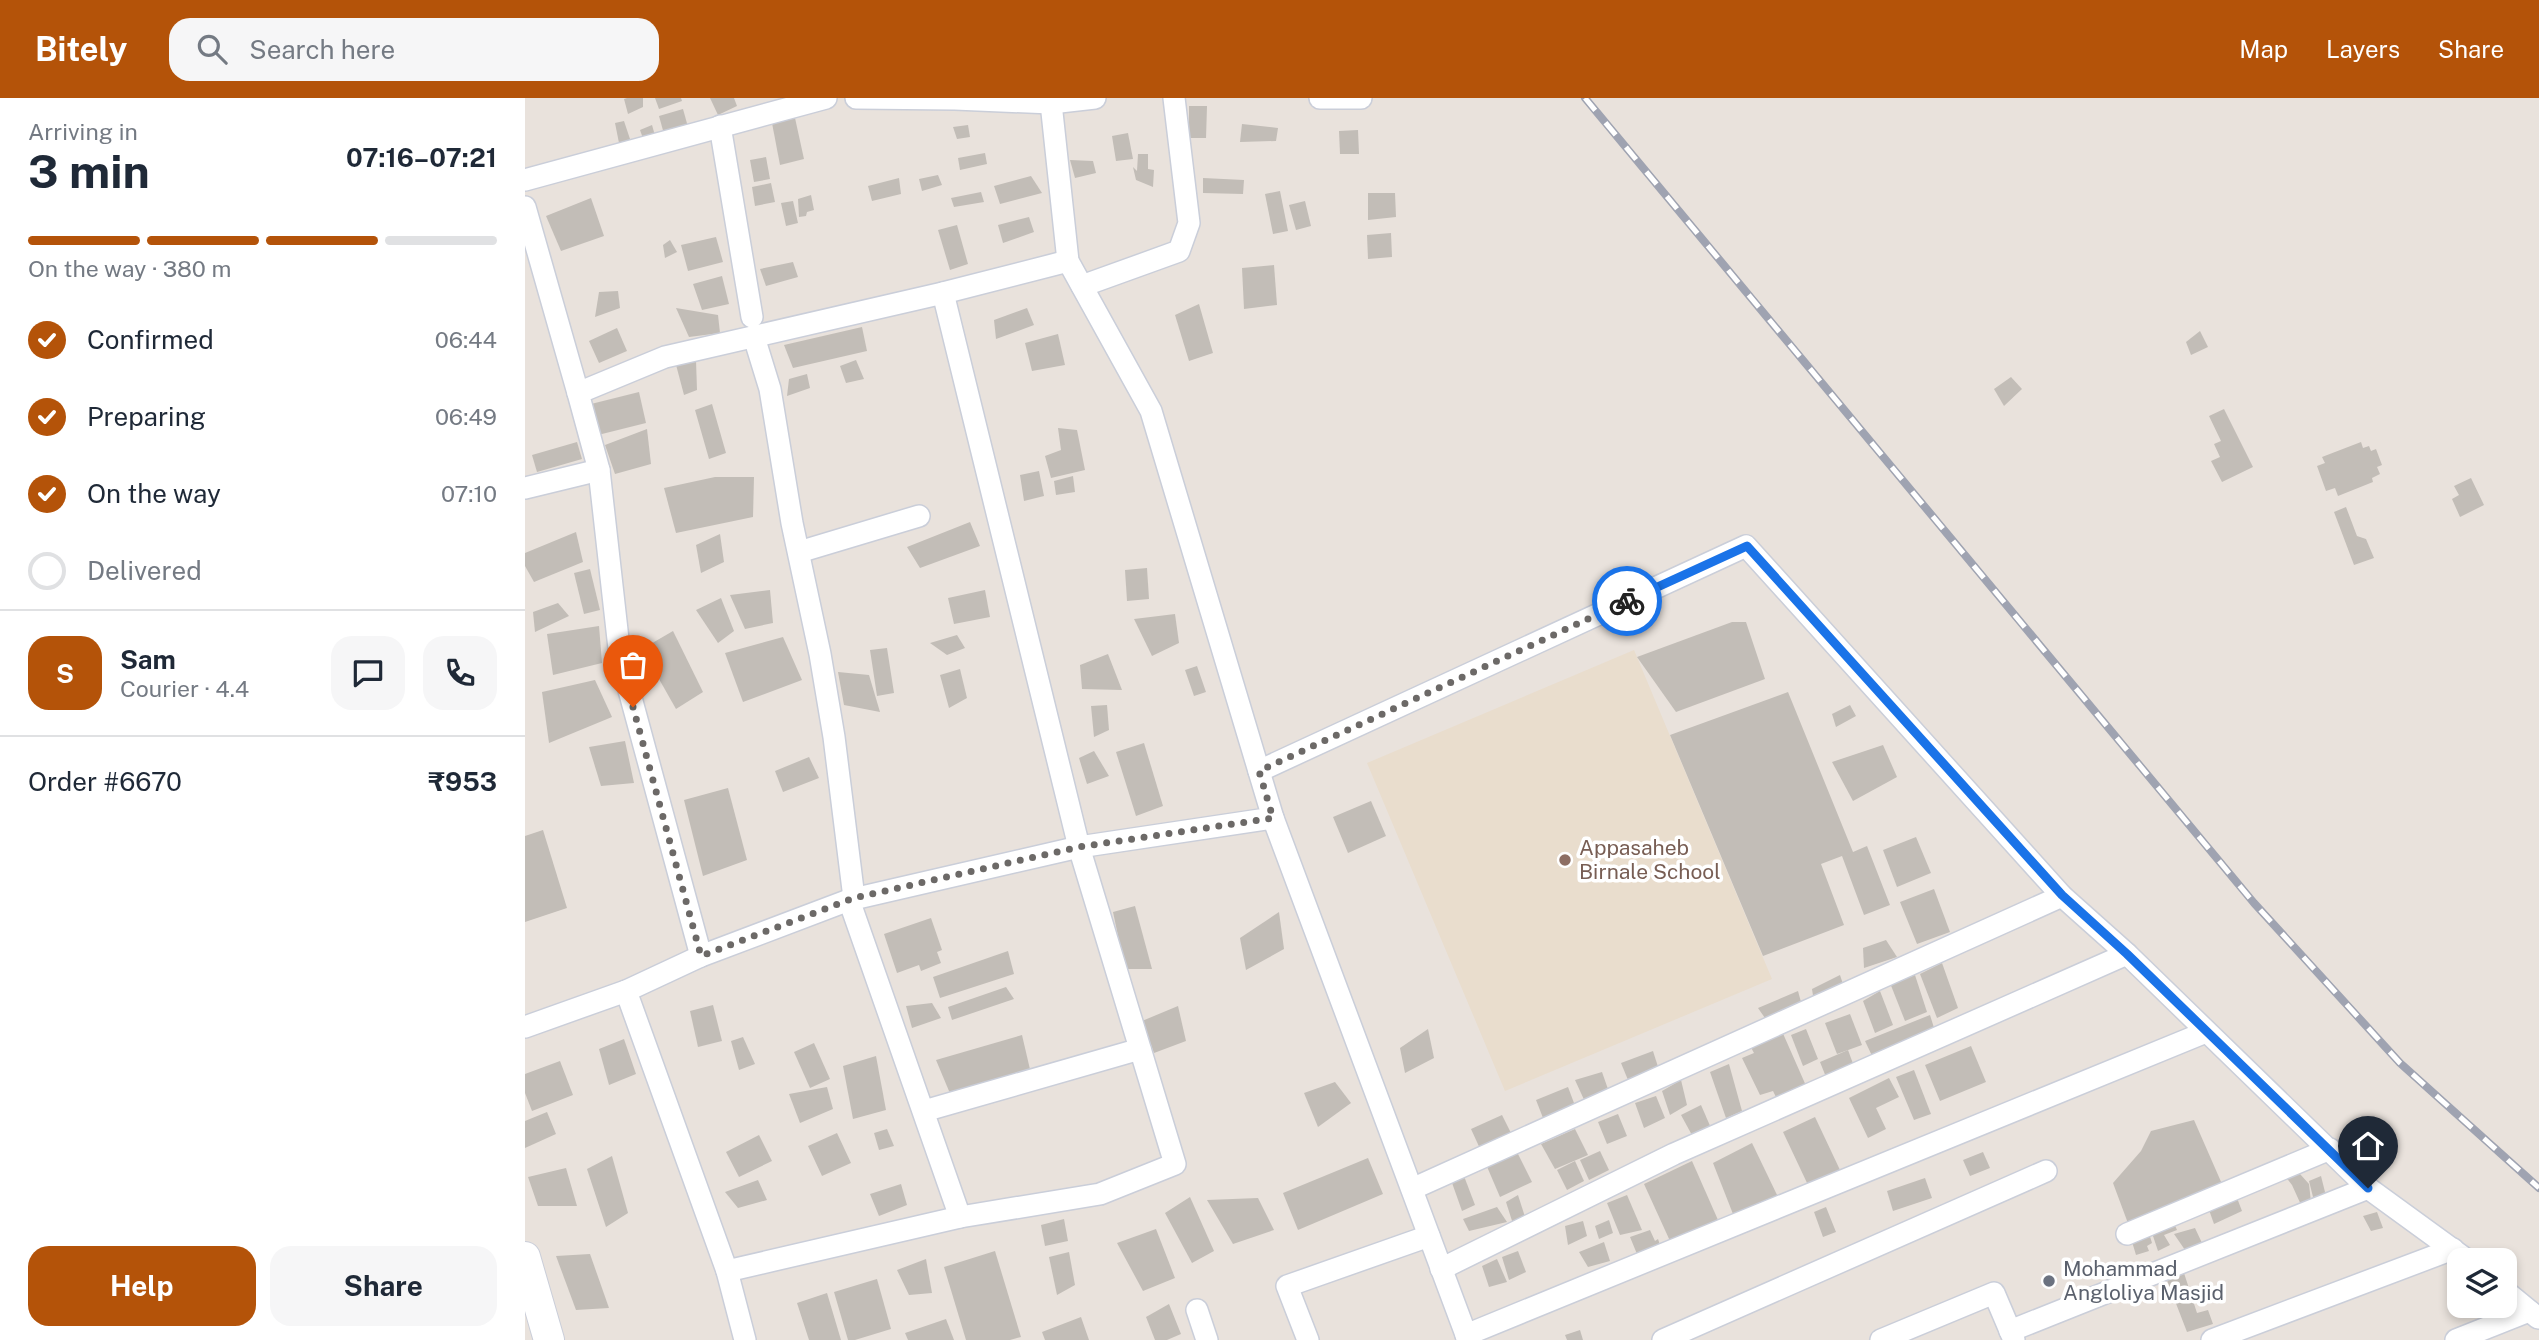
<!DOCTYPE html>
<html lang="en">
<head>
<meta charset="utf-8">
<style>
	:root { --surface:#fff; --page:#f6f6f7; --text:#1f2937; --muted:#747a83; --line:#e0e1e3; --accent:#b45309 }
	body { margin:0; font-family:"Public Sans",sans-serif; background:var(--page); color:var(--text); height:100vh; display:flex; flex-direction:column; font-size:26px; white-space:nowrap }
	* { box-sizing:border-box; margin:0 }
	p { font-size:23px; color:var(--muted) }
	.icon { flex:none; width:38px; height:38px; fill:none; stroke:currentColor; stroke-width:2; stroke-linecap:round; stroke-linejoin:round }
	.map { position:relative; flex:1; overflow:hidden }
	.details { display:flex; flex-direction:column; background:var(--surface); width:525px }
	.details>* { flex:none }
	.controls { position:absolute; left:1922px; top:1150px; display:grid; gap:14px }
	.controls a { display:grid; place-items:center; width:70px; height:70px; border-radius:14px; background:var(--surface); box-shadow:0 4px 10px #0003; font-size:35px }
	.pin { position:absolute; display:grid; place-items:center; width:60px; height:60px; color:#fff; margin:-72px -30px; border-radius:50% 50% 50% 0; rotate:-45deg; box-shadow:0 0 7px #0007 }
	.pin .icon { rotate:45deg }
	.courier { position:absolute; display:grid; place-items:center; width:70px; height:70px; margin:-35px; border:5px solid #1a73e8; border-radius:50%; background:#fff; color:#222; box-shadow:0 2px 9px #0007 }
	.overview em { font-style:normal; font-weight:700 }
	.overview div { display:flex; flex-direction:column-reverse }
	.overview { display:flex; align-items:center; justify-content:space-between; height:119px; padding:0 28px }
	h1 { font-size:46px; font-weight:700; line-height:52px }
	.bar { display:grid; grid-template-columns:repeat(4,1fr); gap:10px 7px; align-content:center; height:84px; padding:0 28px }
	.bar i { height:9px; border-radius:5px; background:var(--line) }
	.bar .selected { background:var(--accent) }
	.bar p { grid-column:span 4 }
	.line { display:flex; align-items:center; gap:18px; padding:0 28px; border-top:2px solid var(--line) }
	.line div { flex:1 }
	.round { display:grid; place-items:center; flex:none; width:74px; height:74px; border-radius:21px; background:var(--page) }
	ol { padding:0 28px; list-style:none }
	li { display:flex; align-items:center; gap:21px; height:77px }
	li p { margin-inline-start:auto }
	li .icon { padding:7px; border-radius:50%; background:var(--accent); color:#fff; stroke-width:4 }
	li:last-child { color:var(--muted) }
	li i { width:38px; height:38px; border:4px solid var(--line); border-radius:50% }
	.cta { display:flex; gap:14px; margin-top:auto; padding:14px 28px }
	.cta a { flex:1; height:80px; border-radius:21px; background:var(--accent); color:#fff; font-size:28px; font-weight:700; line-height:80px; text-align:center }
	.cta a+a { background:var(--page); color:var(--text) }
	header { display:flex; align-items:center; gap:42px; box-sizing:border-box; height:98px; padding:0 35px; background:var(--accent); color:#fff }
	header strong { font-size:33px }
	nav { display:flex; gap:38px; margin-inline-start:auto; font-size:24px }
	.search { width:490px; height:63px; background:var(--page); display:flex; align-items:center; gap:18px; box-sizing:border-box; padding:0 24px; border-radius:21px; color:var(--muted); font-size:26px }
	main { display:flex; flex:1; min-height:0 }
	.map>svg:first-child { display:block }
</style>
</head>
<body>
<header>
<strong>Bitely</strong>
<div class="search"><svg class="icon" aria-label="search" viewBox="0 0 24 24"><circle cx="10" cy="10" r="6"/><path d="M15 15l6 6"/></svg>Search here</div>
<nav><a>Map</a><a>Layers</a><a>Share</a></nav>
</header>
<main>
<section class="details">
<div class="overview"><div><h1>3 min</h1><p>Arriving in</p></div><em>07:16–07:21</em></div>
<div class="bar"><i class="selected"></i><i class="selected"></i><i class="selected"></i><i></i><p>On the way · 380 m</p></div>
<ol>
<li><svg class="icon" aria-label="check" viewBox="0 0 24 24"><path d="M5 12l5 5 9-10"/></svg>Confirmed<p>06:44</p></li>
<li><svg class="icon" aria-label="check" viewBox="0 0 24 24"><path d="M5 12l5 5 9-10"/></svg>Preparing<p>06:49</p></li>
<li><svg class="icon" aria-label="check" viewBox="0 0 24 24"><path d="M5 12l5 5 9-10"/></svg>On the way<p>07:10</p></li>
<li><i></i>Delivered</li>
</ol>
<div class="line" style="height:126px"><b class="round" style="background:var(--accent);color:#fff">S</b><div><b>Sam</b><p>Courier · 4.4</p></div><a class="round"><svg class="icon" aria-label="chat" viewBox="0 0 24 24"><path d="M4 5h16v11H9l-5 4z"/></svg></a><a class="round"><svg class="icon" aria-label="phone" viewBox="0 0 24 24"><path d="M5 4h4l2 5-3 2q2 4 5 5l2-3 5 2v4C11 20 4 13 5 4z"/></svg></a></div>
<div class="line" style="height:91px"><div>Order #6670</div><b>₹953</b></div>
<div class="cta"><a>Help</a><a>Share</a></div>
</section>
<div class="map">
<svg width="2014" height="1242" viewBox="0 0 2014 1242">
	<rect width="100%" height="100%" fill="#e9e2dc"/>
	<polygon fill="#e9ddcd" points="1109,552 1247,881 980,993 842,665"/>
	<g fill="#c2bdb7">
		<polygon points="102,0 118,0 118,9 103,16 99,1"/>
		<polygon points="130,0 156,0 157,3 134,11"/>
		<polygon points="185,0 209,0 212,8 193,17"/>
		<polygon points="664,8 682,8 681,40 664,40"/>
		<polygon points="158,11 163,29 139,36 134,18"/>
		<polygon points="270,20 279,61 255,67 247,25"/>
		<polygon points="99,23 107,47 95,50 90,25"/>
		<polygon points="717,26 753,30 751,43 715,44"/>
		<polygon points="127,27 131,41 120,46 115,32"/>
		<polygon points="443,27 445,39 432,41 428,29"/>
		<polygon points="833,32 834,56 815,56 814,33"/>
		<polygon points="603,35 608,61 591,63 587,38"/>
		<polygon points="460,55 462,66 435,72 433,60"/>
		<polygon points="613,56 623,56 623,71 629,72 628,89 611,82 608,69 612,73"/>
		<polygon points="241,59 245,81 229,84 225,62"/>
		<polygon points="545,62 568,63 571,75 550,80"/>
		<polygon points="413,77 417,87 397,93 394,81"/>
		<polygon points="506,78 517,95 475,106 469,88"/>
		<polygon points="374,80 376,96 347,103 343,88"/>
		<polygon points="678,80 719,82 718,96 678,95"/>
		<polygon points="246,85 250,104 230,108 227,89"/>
		<polygon points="755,93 763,133 748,136 740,96"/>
		<polygon points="456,94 459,104 429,109 426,100"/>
		<polygon points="843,95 870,95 871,119 843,122"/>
		<polygon points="286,97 289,112 282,114 281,118 274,119 273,101"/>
		<polygon points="66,100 79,138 36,153 21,118"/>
		<polygon points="268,103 273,125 261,128 256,105"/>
		<polygon points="780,103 786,128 771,132 764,107"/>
		<polygon points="504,119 509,134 478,145 473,127"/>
		<polygon points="432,127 443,166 425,172 413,132"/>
		<polygon points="866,135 867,159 843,161 842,137"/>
		<polygon points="191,139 198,164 163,173 156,147"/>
		<polygon points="145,142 152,154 140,160 138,147"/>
		<polygon points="268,164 273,179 241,188 235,171"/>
		<polygon points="749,167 752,207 719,211 717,170"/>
		<polygon points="197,178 204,206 177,212 168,186"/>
		<polygon points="93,193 95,210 70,219 74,194"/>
		<polygon points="674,206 688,255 664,263 650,217"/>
		<polygon points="151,210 193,217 195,235 164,239"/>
		<polygon points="502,210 509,227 471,241 469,222"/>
		<polygon points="337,229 342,253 268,270 259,247"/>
		<polygon points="92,230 102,253 74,265 64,243"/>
		<polygon points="1675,233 1683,249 1666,257 1661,244"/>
		<polygon points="533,236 540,267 507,273 500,245"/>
		<polygon points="171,262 172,292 159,297 150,263"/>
		<polygon points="331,262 339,281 321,285 315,268"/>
		<polygon points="282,276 285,290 262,298 264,281"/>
		<polygon points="1486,279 1497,291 1479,308 1469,291"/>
		<polygon points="114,294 121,325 73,337 66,306"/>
		<polygon points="187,306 201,355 184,361 170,312"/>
		<polygon points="1699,311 1728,369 1697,384 1686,363 1695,359 1689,346 1696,343 1684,318"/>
		<polygon points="533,330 552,332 560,372 526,380 520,358 536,352"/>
		<polygon points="122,331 126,366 90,376 80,347"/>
		<polygon points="52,344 57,361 12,374 7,357"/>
		<polygon points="1836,344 1838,350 1844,348 1846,353 1851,351 1857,367 1852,369 1855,376 1847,380 1848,384 1813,398 1810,390 1801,393 1792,368 1800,365 1797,359"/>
		<polygon points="514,373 519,398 499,403 495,377"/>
		<polygon points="548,378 550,394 531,397 529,383"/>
		<polygon points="190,379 229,379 228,419 151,435 139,390"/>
		<polygon points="1946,380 1959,407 1935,419 1927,401 1934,397 1929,388"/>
		<polygon points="1821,409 1832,438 1841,441 1849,460 1829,467 1809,414"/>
		<polygon points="445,424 455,448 395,470 382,449"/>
		<polygon points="51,434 58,464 9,484 0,468 0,455"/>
		<polygon points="195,436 199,464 176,475 171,447"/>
		<polygon points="622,470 624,501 602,503 600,472"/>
		<polygon points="65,471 75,512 59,516 49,475"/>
		<polygon points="245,492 248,525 220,531 205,497"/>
		<polygon points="460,492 465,519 429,526 423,500"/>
		<polygon points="196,500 209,533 193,545 171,512"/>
		<polygon points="33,505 44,518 10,534 8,514"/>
		<polygon points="650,516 654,545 627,558 609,521"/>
		<polygon points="1207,524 1221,524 1240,581 1151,614 1112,559"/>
		<polygon points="74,528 77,565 28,577 22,536"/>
		<polygon points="148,533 178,594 151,611 117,551"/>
		<polygon points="432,537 440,550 422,557 405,545"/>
		<polygon points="258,539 277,582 218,604 200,555"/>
		<polygon points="362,550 369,595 352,598 345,552"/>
		<polygon points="583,556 597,592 557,591 555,567"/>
		<polygon points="672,568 681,594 669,598 660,572"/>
		<polygon points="435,571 442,600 424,610 415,577"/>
		<polygon points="313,574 344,577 355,614 319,607"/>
		<polygon points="70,582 87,619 24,645 17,594"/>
		<polygon points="1263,594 1328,754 1342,748 1365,807 1339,817 1317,758 1296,766 1319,827 1238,858 1145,637"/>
		<polygon points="582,607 584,632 569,639 566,608"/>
		<polygon points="1325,607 1331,618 1311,629 1307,616"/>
		<polygon points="100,643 109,685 76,688 64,649"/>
		<polygon points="619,645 638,708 611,718 591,654"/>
		<polygon points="1358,647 1372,679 1328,703 1307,664"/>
		<polygon points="569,653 584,678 562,686 554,660"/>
		<polygon points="284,659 294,680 258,694 250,673"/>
		<polygon points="203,690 222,762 178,778 159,702"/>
		<polygon points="846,703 861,738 823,755 808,719"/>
		<polygon points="18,732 42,810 0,824 0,738"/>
		<polygon points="1391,739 1406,775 1372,789 1358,752"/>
		<polygon points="1409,791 1425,834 1392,846 1375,804"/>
		<polygon points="610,808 627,871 600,871 588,814"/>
		<polygon points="754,814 759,851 721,872 715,840"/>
		<polygon points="406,820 417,852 412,854 416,865 396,873 394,867 372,875 359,836"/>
		<polygon points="1361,842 1372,859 1339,870 1338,850"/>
		<polygon points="483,853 489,876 415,900 408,879"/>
		<polygon points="1417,865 1433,910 1412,920 1395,876"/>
		<polygon points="1389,874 1402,914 1380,923 1365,885"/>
		<polygon points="1315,877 1318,886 1289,904 1287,891"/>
		<polygon points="481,889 489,901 427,922 423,909"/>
		<polygon points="1273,893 1276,904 1242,923 1233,910"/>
		<polygon points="1355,893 1368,927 1350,935 1338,903"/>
		<polygon points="407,905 416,920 387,930 381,908"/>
		<polygon points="188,907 197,943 173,949 165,913"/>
		<polygon points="653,908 661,943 629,955 617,923"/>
		<polygon points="1325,916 1337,947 1312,956 1300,925"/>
		<polygon points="1405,917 1410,933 1349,962 1340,943"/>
		<polygon points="903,931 909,960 880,975 875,950"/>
		<polygon points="1256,931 1282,990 1253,1003 1248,993 1235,997 1217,960 1229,955 1223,944"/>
		<polygon points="1281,931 1293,961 1278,968 1266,937"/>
		<polygon points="497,937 507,980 429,1005 411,962"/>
		<polygon points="218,939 230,966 214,972 206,943"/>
		<polygon points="99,941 111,976 84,987 74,951"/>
		<polygon points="289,945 305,981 285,990 269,954"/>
		<polygon points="1446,948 1461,984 1415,1003 1400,967"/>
		<polygon points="1323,952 1330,971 1303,984 1295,964"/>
		<polygon points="1128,953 1134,972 1103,982 1096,965"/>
		<polygon points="351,958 361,1012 328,1021 318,968"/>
		<polygon points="35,963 48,997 7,1013 0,995 0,976"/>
		<polygon points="1204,966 1217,1013 1201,1020 1185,974"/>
		<polygon points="1389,972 1406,1016 1389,1022 1371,979"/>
		<polygon points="1077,974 1084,994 1061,1006 1050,982"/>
		<polygon points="1364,980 1374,999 1351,1010 1361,1031 1343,1040 1324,1000"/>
		<polygon points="1156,982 1162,1007 1145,1017 1137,993"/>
		<polygon points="810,984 826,1005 793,1029 779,995"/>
		<polygon points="302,989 308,1011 275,1025 264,996"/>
		<polygon points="1043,989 1052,1013 1020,1025 1011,1002"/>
		<polygon points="1131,998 1140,1020 1119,1030 1110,1005"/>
		<polygon points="1176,1007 1186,1030 1168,1039 1156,1017"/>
		<polygon points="22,1014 31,1036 0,1050 0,1023"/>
		<polygon points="1093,1016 1102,1038 1082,1046 1073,1024"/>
		<polygon points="977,1017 989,1041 957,1055 946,1031"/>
		<polygon points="1290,1019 1315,1072 1283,1087 1258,1034"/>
		<polygon points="1669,1022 1697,1086 1604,1128 1588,1085 1616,1053 1626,1033"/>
		<polygon points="362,1031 369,1048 354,1052 349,1035"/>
		<polygon points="1050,1031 1063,1057 1030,1071 1016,1046"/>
		<polygon points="312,1035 326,1065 297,1078 283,1048"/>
		<polygon points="234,1037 247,1063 214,1079 201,1054"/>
		<polygon points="1227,1045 1253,1099 1208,1116 1188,1065"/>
		<polygon points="990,1050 1007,1084 975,1099 960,1064"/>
		<polygon points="1075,1053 1084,1072 1064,1082 1055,1062"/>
		<polygon points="1458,1054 1465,1070 1445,1078 1438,1062"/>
		<polygon points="87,1058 103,1115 81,1129 62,1071"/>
		<polygon points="843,1060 858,1096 773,1132 758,1095"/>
		<polygon points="1050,1063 1059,1083 1042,1092 1032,1072"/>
		<polygon points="1167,1063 1193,1122 1145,1143 1119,1086"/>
		<polygon points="41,1070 52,1108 13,1108 3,1079"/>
		<polygon points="1775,1076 1784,1086 1786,1104 1777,1109 1767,1087 1760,1078"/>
		<polygon points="939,1078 950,1107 937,1113 926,1082"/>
		<polygon points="1796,1078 1801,1098 1789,1103 1784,1083"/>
		<polygon points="1400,1080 1407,1100 1368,1113 1362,1093"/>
		<polygon points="233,1082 242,1102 213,1110 200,1094"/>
		<polygon points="376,1086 382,1107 354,1118 345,1096"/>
		<polygon points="993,1097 1001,1122 988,1126 981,1104"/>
		<polygon points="1102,1097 1117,1132 1095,1137 1082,1105"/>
		<polygon points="665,1099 689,1153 667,1165 640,1115"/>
		<polygon points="733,1100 749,1132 708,1146 682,1102"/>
		<polygon points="1712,1100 1717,1113 1689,1126 1683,1109"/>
		<polygon points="972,1109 982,1124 944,1133 938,1121"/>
		<polygon points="1301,1109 1311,1134 1298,1139 1289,1114"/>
		<polygon points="1852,1114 1858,1130 1846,1133 1838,1118"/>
		<polygon points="539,1121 543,1143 520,1148 516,1127"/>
		<polygon points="1084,1122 1088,1135 1074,1141 1070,1128"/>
		<polygon points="1058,1123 1062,1138 1043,1147 1040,1128"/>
		<polygon points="1648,1123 1652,1132 1639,1137 1645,1147 1633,1153 1625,1129"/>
		<polygon points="1670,1130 1677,1145 1660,1152 1649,1136"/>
		<polygon points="631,1131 650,1180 618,1193 592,1145"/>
		<polygon points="1125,1132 1130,1143 1133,1141 1135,1147 1112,1156 1105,1139"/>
		<polygon points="1623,1132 1627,1145 1622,1148 1624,1153 1611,1157 1605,1137"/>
		<polygon points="1079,1144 1085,1163 1063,1169 1054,1154"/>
		<polygon points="470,1153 496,1239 485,1242 441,1242 419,1169"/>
		<polygon points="993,1153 1001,1174 984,1182 977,1159"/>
		<polygon points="544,1154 550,1187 532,1197 524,1159"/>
		<polygon points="65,1156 84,1210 51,1212 31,1158"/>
		<polygon points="401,1161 407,1195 384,1197 372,1172"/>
		<polygon points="972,1161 982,1184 964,1189 957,1168"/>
		<polygon points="1659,1175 1672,1215 1683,1212 1688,1226 1662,1234 1640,1177"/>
		<polygon points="352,1181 366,1231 330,1242 323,1242 309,1194"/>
		<polygon points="302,1195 316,1242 284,1242 272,1205"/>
		<polygon points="644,1206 656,1236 642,1242 630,1242 621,1219"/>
		<polygon points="556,1219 564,1242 520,1242 517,1234"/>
		<polygon points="421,1221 429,1242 383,1242 380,1235"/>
		<polygon points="1055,1232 1058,1242 1042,1242 1040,1237"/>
	</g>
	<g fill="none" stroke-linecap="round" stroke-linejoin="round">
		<g stroke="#caced9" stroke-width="24">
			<g id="minor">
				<polyline points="331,0 430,1 526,5 570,0"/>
				<polyline points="795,0 836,0"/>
				<polyline points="195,28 227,219"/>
				<polyline points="0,82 301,0"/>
				<polyline points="0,109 53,295"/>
				<polyline points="557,188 654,153 664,125 649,0"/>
				<polyline points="418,195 554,749 650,1066 575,1096 435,1119"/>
				<polyline points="229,239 245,291 267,425 295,556 309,639 329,800"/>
				<polyline points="0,390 74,372"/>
				<polyline points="274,454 394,418"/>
				<polyline points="734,673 1221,448 1537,798 1602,856 1843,1090 1942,1162"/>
				<polyline points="748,720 943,1242"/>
				<polyline points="176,858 95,559 74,372 53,295 140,259 418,195 543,163"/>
				<polyline points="101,893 202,1173 435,1119 324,802"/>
				<polyline points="0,929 101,893 176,858 324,802 554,749 748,720 626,313 543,163 526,5"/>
				<polyline points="399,1013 615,951"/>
				<polyline points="887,1091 1537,798"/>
				<polyline points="1602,1136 1805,1051"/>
				<polyline points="916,1171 1149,1056 1602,856"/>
				<polyline points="202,1173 220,1242"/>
				<polyline points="1979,1192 2013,1220"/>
				<polyline points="672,1212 682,1242"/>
				<polyline points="1485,1233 1843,1090"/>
				<polyline points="941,1237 1681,934"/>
				<polyline points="783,1242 762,1188 904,1138"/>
				<polyline points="1138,1242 1521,1073"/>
				<polyline points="1356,1242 1469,1195 1489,1242"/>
				<polyline points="1687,1242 1928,1151"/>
				<polyline points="1931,1242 2004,1213"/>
			</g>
		</g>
		<g stroke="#caced9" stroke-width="32">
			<polyline id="secondary" points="0,1159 24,1242"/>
		</g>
		<use href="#minor" stroke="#fff" stroke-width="21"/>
		<use href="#secondary" stroke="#fff" stroke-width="30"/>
		<g stroke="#9fa3b1" stroke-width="8">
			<polyline id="rail" points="1060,0 1729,805 1875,965 2014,1090"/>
		</g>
		<use href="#rail" stroke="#fff" stroke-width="5" stroke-dasharray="16" stroke-linecap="butt"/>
	</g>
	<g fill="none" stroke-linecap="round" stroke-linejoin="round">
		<polyline stroke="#6c6967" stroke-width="7" stroke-dasharray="0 12.6" points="108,609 176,858 329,800 554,749 748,720 734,673 1102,503"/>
		<polyline stroke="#1a73e8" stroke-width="9" points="1102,503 1222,448 1537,797 1602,856 1843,1090"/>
	</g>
	<circle fill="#8d6e63" stroke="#fff" stroke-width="2.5" cx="1040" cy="762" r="7"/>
	<circle fill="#6b7280" stroke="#fff" stroke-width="2.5" cx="1524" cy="1183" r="7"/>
	<g text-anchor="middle" stroke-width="7" stroke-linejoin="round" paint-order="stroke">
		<g font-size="21" fill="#785e54" stroke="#fff" text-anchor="start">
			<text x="1054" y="757">Appasaheb<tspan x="1054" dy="24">Birnale School</tspan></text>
		</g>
		<g font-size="21" fill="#5b616d" stroke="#fff" text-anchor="start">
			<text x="1538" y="1178">Mohammad<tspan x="1538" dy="24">Angloliya Masjid</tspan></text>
		</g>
	</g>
</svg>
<div class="controls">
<a><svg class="icon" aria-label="layers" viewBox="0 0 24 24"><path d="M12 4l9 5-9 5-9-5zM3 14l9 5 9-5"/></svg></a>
</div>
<div class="pin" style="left:108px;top:609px;background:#ea580c"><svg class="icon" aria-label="bag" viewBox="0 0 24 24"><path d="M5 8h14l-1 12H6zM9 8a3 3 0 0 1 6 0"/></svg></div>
<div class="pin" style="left:1843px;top:1090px;background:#1f2937"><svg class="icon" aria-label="home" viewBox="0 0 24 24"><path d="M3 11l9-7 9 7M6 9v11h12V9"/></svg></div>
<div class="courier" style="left:1102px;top:503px"><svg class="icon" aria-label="bike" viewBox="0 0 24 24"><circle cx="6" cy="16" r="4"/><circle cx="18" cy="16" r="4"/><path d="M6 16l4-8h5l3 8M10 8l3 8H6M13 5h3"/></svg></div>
</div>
</main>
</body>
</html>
